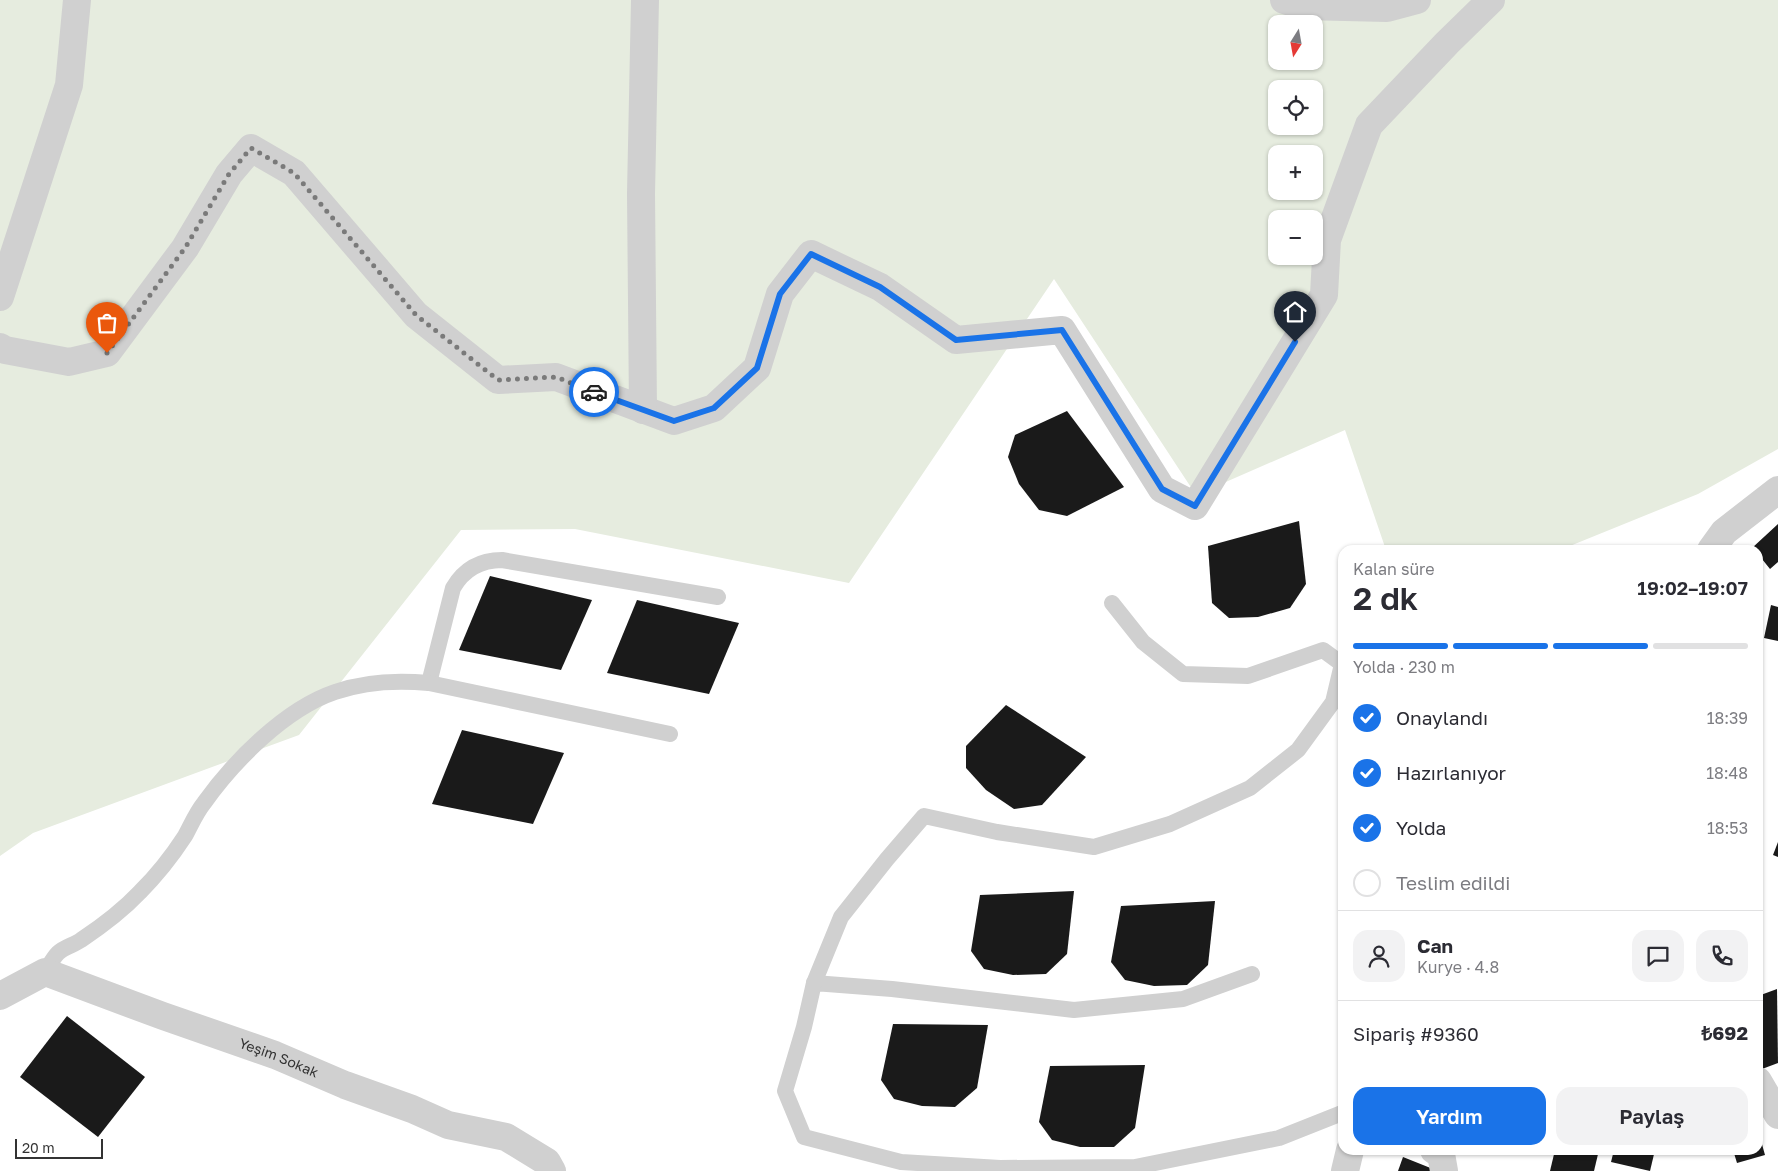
<!DOCTYPE html>
<html lang="tr">
<head>
<meta charset="utf-8">
<style>
	:root { --surface:#fff; --page:#f2f2f3; --text:#2b2b33; --muted:#7c7c81; --line:#e1e1e2; --accent:#1a73e8 }
	body { margin:0; font-family:"Golos Text",sans-serif; background:var(--page); color:var(--text); height:100vh; display:flex; flex-direction:column; font-size:19px; white-space:nowrap }
	* { box-sizing:border-box; margin:0 }
	p { font-size:16px; color:var(--muted) }
	.icon { flex:none; width:28px; height:28px; fill:none; stroke:currentColor; stroke-width:2; stroke-linecap:round; stroke-linejoin:round }
	.map { position:relative; flex:1; overflow:hidden }
	.side { position:absolute; left:1338px; top:545px; width:425px; height:610px; display:flex; flex-direction:column; background:var(--surface); border-radius:15px; box-shadow:0 1px 4px #0004 }
	.side>* { flex:none }
	.needle { width:32px; rotate:191deg }
	.controls { position:absolute; left:1268px; top:15px; display:grid; gap:10px }
	.controls a { display:grid; place-items:center; width:55px; height:55px; border-radius:10px; background:var(--surface); box-shadow:0 1px 4px #0004; font-size:25px }
	.scale { position:absolute; left:15px; bottom:12px; width:88px; box-sizing:border-box; padding-left:5px; border:2px solid #333; border-top:0; font-size:14px; line-height:18px; white-space:nowrap; color:#333; -webkit-text-stroke:4px #fff; paint-order:stroke }
	.pin { position:absolute; display:grid; place-items:center; width:42px; height:42px; color:#fff; margin:-51px -21px; border-radius:50% 50% 50% 0; rotate:-45deg; box-shadow:0 0 5px #0007 }
	.pin .icon { rotate:45deg }
	.courier { position:absolute; display:grid; place-items:center; width:50px; height:50px; margin:-25px; border:4px solid #1a73e8; border-radius:50%; background:#fff; color:#222; box-shadow:0 1px 6px #0007 }
	.summary em { font-style:normal; font-weight:600 }
	.summary div { display:flex; flex-direction:column-reverse }
	.summary { display:flex; align-items:center; justify-content:space-between; height:85px; padding:0 15px }
	h1 { font-size:32px; font-weight:600; line-height:38px }
	.bar { display:grid; grid-template-columns:repeat(4,1fr); gap:8px 5px; align-content:center; height:60px; padding:0 15px }
	.bar i { height:6px; border-radius:4px; background:var(--line) }
	.bar .active { background:var(--accent) }
	.bar p { grid-column:span 4 }
	.line { display:flex; align-items:center; gap:12px; padding:0 15px; border-top:1px solid var(--line) }
	.line div { flex:1 }
	.round { display:grid; place-items:center; flex:none; width:52px; height:52px; border-radius:15px; background:var(--page) }
	ol { padding:0 15px; list-style:none }
	li { display:flex; align-items:center; gap:15px; height:55px }
	li p { margin-inline-start:auto }
	li .icon { padding:5px; border-radius:50%; background:var(--accent); color:#fff; stroke-width:4 }
	li:last-child { color:var(--muted) }
	li i { width:28px; height:28px; border:2px solid var(--line); border-radius:50% }
	.button { display:flex; gap:10px; margin-top:auto; padding:10px 15px }
	.button a { flex:1; height:58px; border-radius:15px; background:var(--accent); color:#fff; font-size:20px; font-weight:600; line-height:58px; text-align:center }
	.button a+a { background:var(--page); color:var(--text) }
	.map>svg:first-child { display:block }
</style>
</head>
<body>
<div class="map">
<svg width="1778" height="1171" viewBox="0 0 1778 1171">
	<rect width="100%" height="100%" fill="#fff"/>
	<path fill="#e6ecdf" fill-rule="evenodd" d="M0,0H1778V449L1698,494L1560,550H1386L1345,430L1196,495L1054,279L849,583L575,529L461,530L299,735L33,833L0,856ZM1276,24H1314V61H1276ZM1276,89H1314V126H1276ZM1276,154H1314V191H1276ZM1276,219H1314V256H1276Z"/>
	<g fill="#1a1a1a">
		<polygon points="1067,411 1124,487 1067,516 1039,510 1019,484 1008,457 1015,435"/>
		<polygon points="1299,521 1306,584 1290,608 1258,617 1229,618 1212,603 1208,546"/>
		<polygon points="1778,524 1778,562 1770,569 1758,554 1758,550 1754,550 1752,548"/>
		<polygon points="490,576 592,600 561,670 459,650"/>
		<polygon points="637,600 739,623 709,694 607,673"/>
		<polygon points="1771,605 1778,607 1778,641 1764,638"/>
		<polygon points="1006,705 1086,757 1042,805 1014,809 986,790 966,768 966,746"/>
		<polygon points="462,730 564,753 533,824 432,804"/>
		<polygon points="1778,842 1778,857 1773,855"/>
		<polygon points="1074,891 1067,954 1046,974 1013,975 984,969 971,951 980,895"/>
		<polygon points="1215,901 1208,965 1187,985 1154,986 1125,980 1111,962 1121,906"/>
		<polygon points="1777,989 1778,1063 1762,1069 1758,1056 1758,996"/>
		<polygon points="67,1016 145,1077 98,1137 20,1077"/>
		<polygon points="893,1024 988,1025 977,1088 955,1107 922,1106 894,1099 881,1080"/>
		<polygon points="1145,1065 1135,1128 1114,1147 1080,1147 1052,1140 1039,1122 1050,1066"/>
		<polygon points="1758,1130 1765,1155 1737,1163 1733,1150 1758,1150"/>
		<polygon points="1555,1150 1599,1150 1594,1171 1550,1171"/>
		<polygon points="1614,1150 1655,1150 1650,1171 1611,1162"/>
		<polygon points="1403,1157 1438,1171 1398,1171"/>
	</g>
	<g fill="none" stroke-linecap="round" stroke-linejoin="round">
		<g stroke="#d0d0d0" stroke-width="16">
			<path d="M429,683L453,588C464,569 480,560 502,560L718,597"/>
			<path d="M45,972C49,966 53,958 58,953C64,947 74,945 81,940C102,926 122,911 140,892C157,875 172,856 185,836C191,825 196,813 204,803C234,761 285,709 335,692C366,681 397,680 429,683L670,734"/>
			<polyline points="1252,974 1183,999 1074,1010 892,989 814,983 804,1027 785,1091 804,1137 901,1162 1000,1168 1135,1167 1279,1138 1342,1113"/>
			<polyline points="814,983 841,917 887,859 924,816 997,832 1094,847 1170,824 1250,788 1298,750 1333,702 1342,664 1323,650 1248,676 1183,674 1143,642 1112,603"/>
		</g>
		<g stroke="#d0d0d0" stroke-width="28">
			<polyline points="1284,0 1303,6 1387,8 1417,0"/>
			<polyline points="0,297 69,85 77,0"/>
			<polyline points="0,347 5,350 69,362 107,353 185,248 229,174 251,148 294,173 416,315 498,380 556,377 674,421 714,408 757,368 780,294 811,254 880,287 956,340 1062,330 1162,489 1195,506 1324,295 1327,240 1369,125 1447,43 1491,0"/>
			<polyline points="643,410 641,194 645,0"/>
			<polyline points="1711,550 1724,532 1778,490"/>
			<path id="s1" d="M0,996L45,972L163,1016L275,1055L345,1085L412,1109L448,1125L506,1137L547,1162L552,1171"/>
			<polyline points="1758,1081 1778,1115"/>
			<polyline points="1434,1150 1441,1154 1444,1171"/>
			<polyline points="1345,1171 1350,1150"/>
		</g>
	</g>
	<g fill="none" stroke-linecap="round" stroke-linejoin="round">
		<polyline stroke="#7a7a7a" stroke-width="5" stroke-dasharray="0 9" points="107,353 185,248 229,174 251,148 294,173 416,315 498,380 556,377 594,392"/>
		<polyline stroke="#1a73e8" stroke-width="6" points="594,392 674,421 714,408 757,368 780,294 811,254 880,287 956,340 1062,330 1162,489 1195,506 1295,342"/>
	</g>
	<g text-anchor="middle" stroke-width="5" stroke-linejoin="round" paint-order="stroke">
		<g font-size="14" fill="#333" stroke="#fff">
			<text dy="5" stroke="none"><textPath href="#s1" startOffset="300">Yeşim Sokak</textPath></text>
		</g>
	</g>
</svg>
<div class="controls">
<a><svg class="needle" viewBox="-14 -14 28 28"><path d="M0-13l5 13h-10z" fill="#e53935"/><path d="M0 13l5-13h-10z" fill="#7c7c81"/></svg></a>
<a><svg class="icon" aria-label="locate" viewBox="0 0 24 24"><circle cx="12" cy="12" r="6"/><path d="M12 2v4M12 18v4M2 12h4M18 12h4"/></svg></a>
<a>+</a>
<a>−</a>
</div>
<div class="scale">20 m</div>
<div class="pin" style="left:107px;top:353px;background:#ea580c"><svg class="icon" aria-label="bag" viewBox="0 0 24 24"><path d="M5 8h14l-1 12H6zM9 8a3 3 0 0 1 6 0"/></svg></div>
<div class="pin" style="left:1295px;top:342px;background:#1f2937"><svg class="icon" aria-label="home" viewBox="0 0 24 24"><path d="M3 11l9-7 9 7M6 9v11h12V9"/></svg></div>
<div class="courier" style="left:594px;top:392px"><svg class="icon" aria-label="car" viewBox="0 0 24 24"><path d="M5 17H2v-5l4-1 3-4h7l3 4 3 1v5h-3M9 17h6M6 11h13"/><circle cx="7" cy="17" r="2"/><circle cx="17" cy="17" r="2"/></svg></div>
<section class="side">
<div class="summary"><div><h1>2 dk</h1><p>Kalan süre</p></div><em>19:02–19:07</em></div>
<div class="bar"><i class="active"></i><i class="active"></i><i class="active"></i><i></i><p>Yolda · 230 m</p></div>
<ol>
<li><svg class="icon" aria-label="check" viewBox="0 0 24 24"><path d="M5 12l5 5 9-10"/></svg>Onaylandı<p>18:39</p></li>
<li><svg class="icon" aria-label="check" viewBox="0 0 24 24"><path d="M5 12l5 5 9-10"/></svg>Hazırlanıyor<p>18:48</p></li>
<li><svg class="icon" aria-label="check" viewBox="0 0 24 24"><path d="M5 12l5 5 9-10"/></svg>Yolda<p>18:53</p></li>
<li><i></i>Teslim edildi</li>
</ol>
<div class="line" style="height:90px"><a class="round"><svg class="icon" aria-label="person" viewBox="0 0 24 24"><circle cx="12" cy="8" r="4"/><path d="M4 21q1-7 8-7t8 7"/></svg></a><div><b>Can</b><p>Kurye · 4.8</p></div><a class="round"><svg class="icon" aria-label="chat" viewBox="0 0 24 24"><path d="M4 5h16v11H9l-5 4z"/></svg></a><a class="round"><svg class="icon" aria-label="phone" viewBox="0 0 24 24"><path d="M5 4h4l2 5-3 2q2 4 5 5l2-3 5 2v4C11 20 4 13 5 4z"/></svg></a></div>
<div class="line" style="height:65px"><div>Sipariş #9360</div><b>₺692</b></div>
<div class="button"><a>Yardım</a><a>Paylaş</a></div>
</section>
</div>
</body>
</html>
